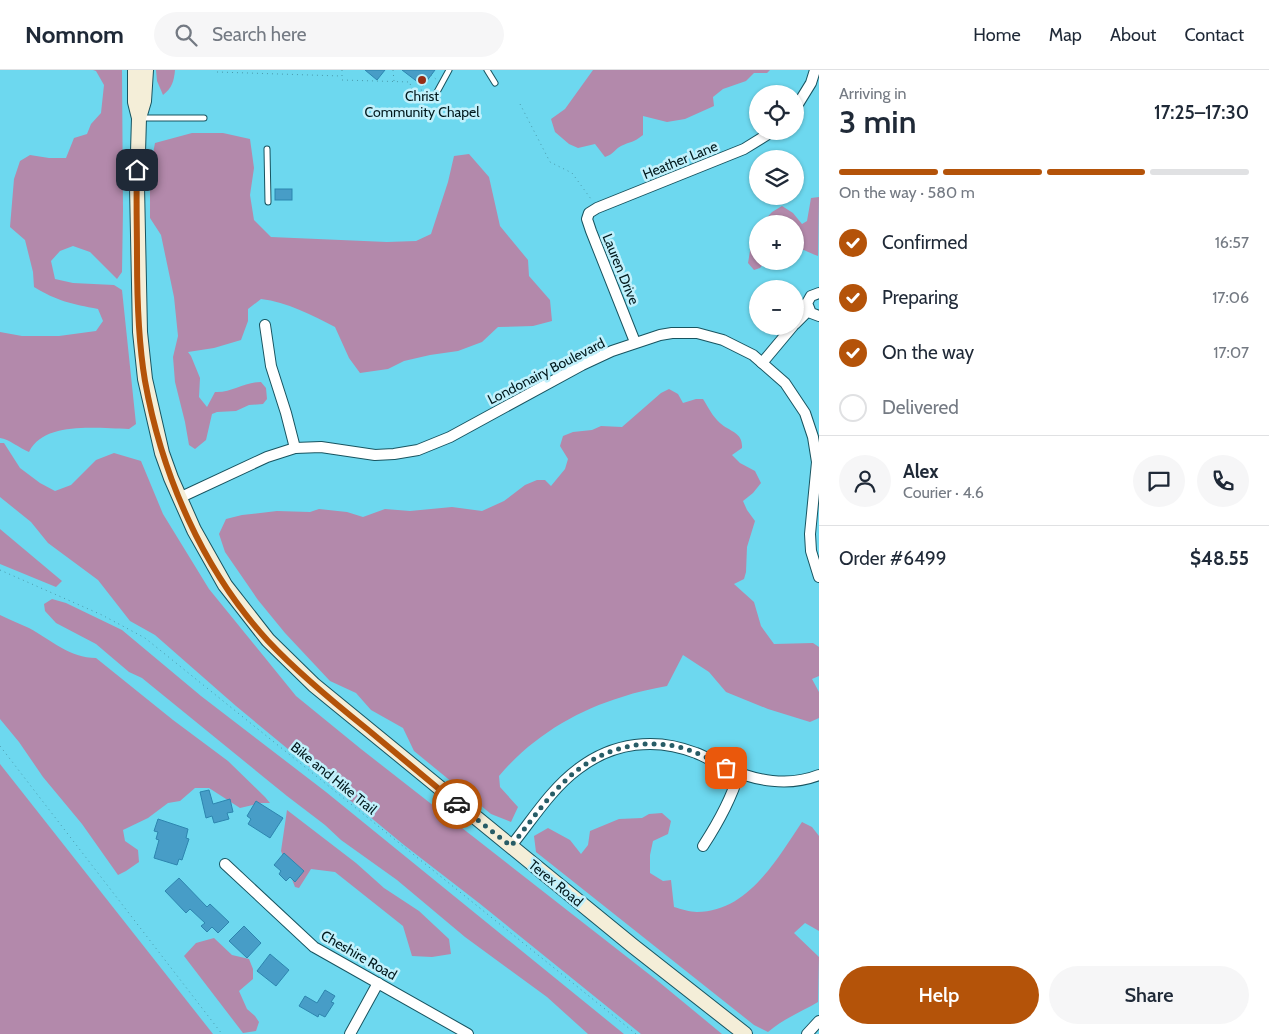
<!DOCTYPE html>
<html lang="en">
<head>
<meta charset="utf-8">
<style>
	:root { --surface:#fff; --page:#f6f6f7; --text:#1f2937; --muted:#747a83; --line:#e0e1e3; --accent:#b45309 }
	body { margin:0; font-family:Cabin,sans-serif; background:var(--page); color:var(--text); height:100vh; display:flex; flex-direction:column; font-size:19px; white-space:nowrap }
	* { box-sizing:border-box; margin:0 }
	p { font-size:16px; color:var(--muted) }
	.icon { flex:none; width:28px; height:28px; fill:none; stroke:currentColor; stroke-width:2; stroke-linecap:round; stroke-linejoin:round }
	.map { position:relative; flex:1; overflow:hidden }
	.details { display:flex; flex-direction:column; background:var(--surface); width:450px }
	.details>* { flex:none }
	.controls { position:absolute; left:749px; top:15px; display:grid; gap:10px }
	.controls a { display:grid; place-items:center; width:55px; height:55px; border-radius:50%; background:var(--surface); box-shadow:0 1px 4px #0004; font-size:25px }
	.pin { position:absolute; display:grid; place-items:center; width:42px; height:42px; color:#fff; margin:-21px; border-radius:10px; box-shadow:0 2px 8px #0006 }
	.courier { position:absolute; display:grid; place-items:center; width:50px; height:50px; margin:-25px; border:4px solid #b45309; border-radius:50%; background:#fff; color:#222; box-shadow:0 1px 6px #0007 }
	.head em { font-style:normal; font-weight:600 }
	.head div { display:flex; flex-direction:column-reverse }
	.head { display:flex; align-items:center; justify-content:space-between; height:85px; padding:0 20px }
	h1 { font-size:32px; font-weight:600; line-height:38px }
	.bar { display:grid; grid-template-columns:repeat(4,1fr); gap:8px 5px; align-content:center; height:60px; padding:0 20px }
	.bar i { height:6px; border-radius:4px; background:var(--line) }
	.bar .active { background:var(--accent) }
	.bar p { grid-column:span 4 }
	.line { display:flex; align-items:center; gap:12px; padding:0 20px; border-top:1px solid var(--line) }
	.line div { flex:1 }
	.round { display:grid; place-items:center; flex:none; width:52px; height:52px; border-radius:26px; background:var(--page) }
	ol { padding:0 20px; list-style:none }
	li { display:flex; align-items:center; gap:15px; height:55px }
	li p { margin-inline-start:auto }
	li .icon { padding:5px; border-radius:50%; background:var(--accent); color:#fff; stroke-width:4 }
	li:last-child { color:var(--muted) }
	li i { width:28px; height:28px; border:2px solid var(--line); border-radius:50% }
	.button { display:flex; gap:10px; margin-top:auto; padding:10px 20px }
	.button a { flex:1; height:58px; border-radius:30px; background:var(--accent); color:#fff; font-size:20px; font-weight:600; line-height:58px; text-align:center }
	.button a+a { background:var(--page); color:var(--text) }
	header { display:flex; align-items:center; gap:30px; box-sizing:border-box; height:70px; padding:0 25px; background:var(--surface); border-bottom:1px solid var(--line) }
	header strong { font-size:24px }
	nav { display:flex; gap:28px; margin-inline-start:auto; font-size:18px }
	.search { width:350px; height:45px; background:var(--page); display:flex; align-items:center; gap:12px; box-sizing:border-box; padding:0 18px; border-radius:28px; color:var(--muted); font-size:19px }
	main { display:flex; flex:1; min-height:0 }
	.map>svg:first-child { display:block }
</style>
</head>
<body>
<header>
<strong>Nomnom</strong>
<div class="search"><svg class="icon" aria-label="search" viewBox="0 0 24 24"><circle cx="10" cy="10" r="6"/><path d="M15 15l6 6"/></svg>Search here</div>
<nav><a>Home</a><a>Map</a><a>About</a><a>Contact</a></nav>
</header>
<main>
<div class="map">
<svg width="819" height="964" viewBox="0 0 819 964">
	<rect width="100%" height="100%" fill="#6dd8ef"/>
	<g fill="#b389ab">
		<path d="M93,0H122L123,140L122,202L117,209L90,182L73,176L60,181L51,191L55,209L73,213L114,215L122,220L136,354L129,359C99,359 45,350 29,382C19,378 9,369 0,368V262L22,266H59L96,261L103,251L98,239C72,234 57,231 34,217L33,202L25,170L10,157L14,109L20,91L30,85L49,88H66L74,68L87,64L91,54L101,43L104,15L96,1Z"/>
		<path d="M156,0H175C174,11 172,18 163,25L157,11Z"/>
		<path d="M593,0H770L767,3H754L746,11L723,19L713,27L714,36L685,49L667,52L643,46V65C633,73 631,71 621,76C615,79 614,84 605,87L595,74L578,78L569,74L555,62L551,49L565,39Z"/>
		<path d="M192,63H223L250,69L254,98L250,125L254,150L271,167L387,172L416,171L431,164L448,112L454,86L469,84L489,107L500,156L528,190L529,206L550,230L552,251L533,256L498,257L482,272L458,281L430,285L404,291L388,299L360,303L349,288L335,257C312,245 287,232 261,229L248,239V251L241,270L214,278L188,282L191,286L200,308L199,327L207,337L215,322C232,323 244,312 261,312L266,318L267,329L263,334L249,335L236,341L217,342L212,344L206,370L195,379L189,375L185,352L175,312L173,287L178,266L174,227L161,165L150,148V99L155,73Z"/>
		<path d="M819,127L818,186C796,177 795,178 795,154H761L772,142L782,136L793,143L802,154L807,151L811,128Z"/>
		<polygon points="757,159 758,191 766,191 760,198 754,200 748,193 752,169"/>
		<path d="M669,319L678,324L683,333L696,329H703C708,337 713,347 720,353C730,362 743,362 742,378L732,385L740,393L755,401L761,413L753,423L743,431L747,440L755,451L747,477L746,502L744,509L734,514L754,532L761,556L774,574L813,573L819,577V606L812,609L819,622V648L810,652L768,639L726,622L709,602L683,585L667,616C652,619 636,622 622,627C575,641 531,668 499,706L500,717L518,737L511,752L491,744L414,681L403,658L371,640L356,623L330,611L285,563L258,530L225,482L219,464L226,449L242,445L277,441L310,442L319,439L347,442L363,447L385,439L410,441L452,437L482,441L504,431L525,415L537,410H545L551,416L565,399L568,389L560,376L563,366L573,362L592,360L601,356L622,357L661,323Z"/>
		<polygon points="0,373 4,373 20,398 40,413 55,421 71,415 96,390 114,383 141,391 163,444 209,519 296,626 361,679 659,912 722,964 641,964 479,833 404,775 236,636 155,565 130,551 98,510 48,473 31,452 0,427"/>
		<polygon points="0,459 62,511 56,517 0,494"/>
		<polygon points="52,529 66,533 122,560 201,626 326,722 624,964 588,964 547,927 465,867 397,810 341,770 325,755 287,726 142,608 129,602 96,574 56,553 45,541 44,534"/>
		<path d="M0,545C9,549 19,554 29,558C51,570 70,588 96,588L173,650L228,691L265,727L270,733H262L240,738L209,718H195L180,731L168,733L148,748L123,760L125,771L138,780L139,792L126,801L118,805L82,754L43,707L19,672L0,649Z"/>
		<polygon points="0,694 213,964 0,964"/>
		<polygon points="287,740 356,793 384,818 419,841 449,869 451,884 432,887 412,886 403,856 335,802 311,799 299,818 295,817 281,781"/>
		<path d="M662,743L671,751L668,764L653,771L650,785V803L663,811L671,810L674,837C681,839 690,842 697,842C748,842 777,789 802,752L812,757L819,766V861L805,853L794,863L819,887L818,932C801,942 783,949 768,962L754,955L536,782L534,766L548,758L570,770L581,784L588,775L590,761L619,749L642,748L649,744Z"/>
		<polygon points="214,868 232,885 249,889 253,899 253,909 239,921 247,939 255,946 259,952 256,961 243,963 184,886 196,873"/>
	</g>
	<g fill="#479dc7" stroke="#2d85af">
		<polygon points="365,0 385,0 377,10"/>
		<polygon points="402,0 435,0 423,16"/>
		<rect x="275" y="119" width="17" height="11"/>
		<polygon points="209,720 213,734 230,729 233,742 227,743 229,749 214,753 212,746 206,748 200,722"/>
		<polygon points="256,731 283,748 270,768 248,754 251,749 247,746"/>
		<polygon points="158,749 188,759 186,768 189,769 182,790 179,789 177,795 154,788 159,770 156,769 158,762 154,761"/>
		<polygon points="284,783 304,801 295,812 290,807 286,811 279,804 281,801 274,795"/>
		<polygon points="179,808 207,837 210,834 229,852 218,863 212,857 207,862 201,856 205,853 190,839 186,843 165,821"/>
		<polygon points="244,856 261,873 247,888 229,871"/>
		<polygon points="270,884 289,900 276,916 257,901"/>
		<polygon points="325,920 335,926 331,932 334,933 325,947 319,944 318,947 299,936 305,926 317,933"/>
	</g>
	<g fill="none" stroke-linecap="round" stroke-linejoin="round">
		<g stroke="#185460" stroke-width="7">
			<g id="service">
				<polyline points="487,0 495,13"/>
				<polyline points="437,22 449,0"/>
				<polyline points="140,48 204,48"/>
				<polyline points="267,79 268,132"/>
			</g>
		</g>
		<g stroke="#185460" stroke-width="12">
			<g id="minor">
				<polyline points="795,39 811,13 815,0"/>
				<polyline points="819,223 811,226 807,233 811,243 819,246"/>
				<polyline points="795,254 809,240"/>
				<polyline points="265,255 271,296 286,343 295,378"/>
				<polyline points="635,272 591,161 587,149 589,143 597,138 744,79 773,61"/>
				<polyline points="762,293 793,256"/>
				<polyline points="179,428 267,387 295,378 321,377 375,385 394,384 418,380 450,367 582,295 612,281 660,265 672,263 697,263 723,270 753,285 785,313 805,343 813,367 817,392 810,464 811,481 819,507"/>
				<path d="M511,776C532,750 551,719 578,699C613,672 656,667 696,683C707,687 716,694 727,698C755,711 789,717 819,705"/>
				<path d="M703,776C718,753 731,730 739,703"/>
				<polyline points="225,794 314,877 468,964"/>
				<polyline points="350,964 378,913"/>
				<polyline points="807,964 819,951"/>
			</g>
		</g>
		<g stroke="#185460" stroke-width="16">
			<g id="secondary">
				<polyline points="135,0 135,32 139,48 137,116 140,262 145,309 162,383 171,408 194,460 225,515 268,570 314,615 633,876 745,964"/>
				<polyline points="139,48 144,31 146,0"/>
			</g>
		</g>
		<g stroke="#4b9bac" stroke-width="1" stroke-dasharray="1 4" stroke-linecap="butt">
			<polyline points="342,0 342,10 410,12 411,19 430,21"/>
			<polyline points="393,0 394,11"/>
			<polyline points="217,2 341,6"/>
			<polyline points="431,5 437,10"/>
			<polyline points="520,34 550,92 572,103 591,129"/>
			<polyline points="0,500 102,545 145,568 636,964"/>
			<polyline points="0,676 222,964"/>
		</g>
		<use href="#service" stroke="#fff" stroke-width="5"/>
		<use href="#minor" stroke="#fff" stroke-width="10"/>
		<use href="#secondary" stroke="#f4eed8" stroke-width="14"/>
	</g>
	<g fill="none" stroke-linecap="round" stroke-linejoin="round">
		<path stroke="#275c66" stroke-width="5" stroke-dasharray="0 9" d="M457,734L511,776C529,754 545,730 565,711C600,676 653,663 699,684C709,688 717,693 726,698"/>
		<path stroke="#b45309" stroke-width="6" d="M137,100C136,129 137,158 137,187C137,228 138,270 145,311C162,406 203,500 268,571C298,603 332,631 367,659C397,684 427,709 457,734"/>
	</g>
	<circle fill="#962d17" stroke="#c1f1fc" stroke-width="2" cx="422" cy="10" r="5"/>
	<g text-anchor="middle" stroke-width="5" stroke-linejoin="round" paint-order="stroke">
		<g font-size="14" fill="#02191d" stroke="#c1f1fc">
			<text x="422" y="31">Christ<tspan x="422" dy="16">Community Chapel</tspan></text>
		</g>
		<g font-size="14" fill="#02191d" stroke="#c1f1fc">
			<text transform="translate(680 90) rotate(-22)" y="5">Heather Lane</text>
			<text transform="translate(621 199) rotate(68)" y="5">Lauren Drive</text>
			<text transform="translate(546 301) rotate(-27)" y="5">Londonairy Boulevard</text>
			<text transform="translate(334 708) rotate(39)" y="5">Bike and Hike Trail</text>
			<text transform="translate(556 813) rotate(39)" y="5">Terex Road</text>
			<text transform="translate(359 885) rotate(30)" y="5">Cheshire Road</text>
		</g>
	</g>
</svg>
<div class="controls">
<a><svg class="icon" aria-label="locate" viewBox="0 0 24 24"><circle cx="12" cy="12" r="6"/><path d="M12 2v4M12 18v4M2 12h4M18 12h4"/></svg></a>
<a><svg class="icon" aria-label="layers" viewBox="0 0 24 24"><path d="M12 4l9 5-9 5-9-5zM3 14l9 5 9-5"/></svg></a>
<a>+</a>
<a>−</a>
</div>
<div class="pin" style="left:726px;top:698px;background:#ea580c"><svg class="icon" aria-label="bag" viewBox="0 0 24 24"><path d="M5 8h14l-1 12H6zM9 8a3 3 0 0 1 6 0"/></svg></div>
<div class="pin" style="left:137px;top:100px;background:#1f2937"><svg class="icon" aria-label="home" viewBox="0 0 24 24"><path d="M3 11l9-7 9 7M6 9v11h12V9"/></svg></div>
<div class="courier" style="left:457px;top:734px"><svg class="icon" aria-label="car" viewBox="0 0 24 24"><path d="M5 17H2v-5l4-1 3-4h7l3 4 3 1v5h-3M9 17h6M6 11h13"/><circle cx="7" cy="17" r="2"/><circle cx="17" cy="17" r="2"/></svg></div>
</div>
<section class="details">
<div class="head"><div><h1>3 min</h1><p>Arriving in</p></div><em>17:25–17:30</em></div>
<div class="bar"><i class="active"></i><i class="active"></i><i class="active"></i><i></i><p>On the way · 580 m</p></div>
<ol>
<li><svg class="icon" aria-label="check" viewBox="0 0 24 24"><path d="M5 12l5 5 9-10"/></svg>Confirmed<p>16:57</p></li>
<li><svg class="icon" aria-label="check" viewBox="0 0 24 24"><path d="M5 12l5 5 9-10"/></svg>Preparing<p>17:06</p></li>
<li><svg class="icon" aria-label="check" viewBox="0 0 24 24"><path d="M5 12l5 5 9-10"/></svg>On the way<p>17:07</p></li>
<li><i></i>Delivered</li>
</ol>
<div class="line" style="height:90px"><a class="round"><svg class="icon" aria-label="person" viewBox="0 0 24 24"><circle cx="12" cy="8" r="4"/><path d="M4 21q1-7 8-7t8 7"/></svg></a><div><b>Alex</b><p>Courier · 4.6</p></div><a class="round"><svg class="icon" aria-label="chat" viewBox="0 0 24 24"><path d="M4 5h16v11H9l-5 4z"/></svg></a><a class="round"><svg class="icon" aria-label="phone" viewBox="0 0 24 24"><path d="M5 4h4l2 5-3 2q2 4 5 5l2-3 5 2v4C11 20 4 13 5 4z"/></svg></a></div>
<div class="line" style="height:65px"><div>Order #6499</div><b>$48.55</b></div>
<div class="button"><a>Help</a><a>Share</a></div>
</section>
</main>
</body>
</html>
